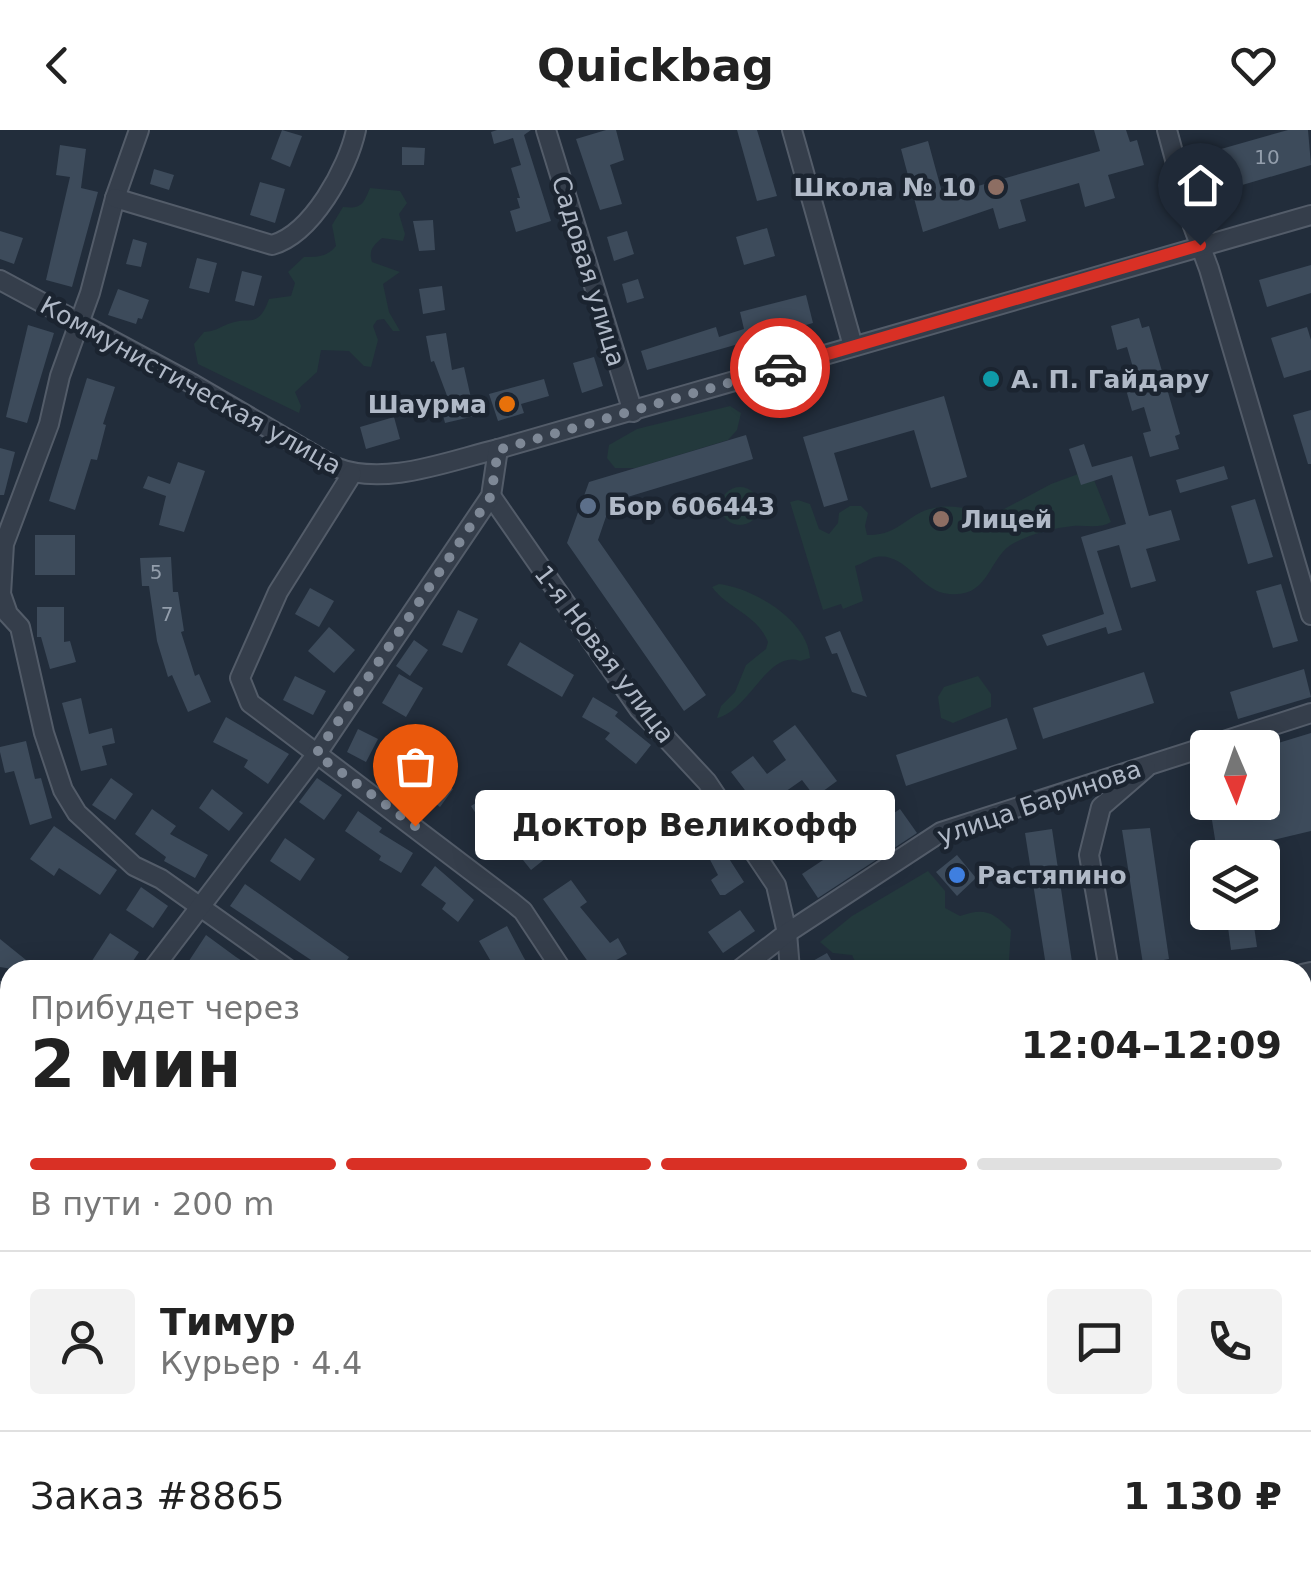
<!DOCTYPE html>
<html lang="ru">
<head>
<meta charset="utf-8">
<style>
	:root { --surface:#fff; --page:#f2f2f2; --text:#222; --muted:#767676; --line:#e0e0e0; --accent:#d93025 }
	body { margin:0; font-family:"DejaVu Sans",sans-serif; background:var(--page); color:var(--text); height:100vh; display:flex; flex-direction:column; font-size:38px; white-space:nowrap }
	* { box-sizing:border-box; margin:0 }
	p { font-size:32px; color:var(--muted) }
	.icon { flex:none; width:55px; height:55px; fill:none; stroke:currentColor; stroke-width:2; stroke-linecap:round; stroke-linejoin:round }
	.map { position:relative; flex:1; overflow:hidden }
	.drawer { position:absolute; left:0px; top:830px; width:1312px; height:622px; display:flex; flex-direction:column; background:var(--surface); border-radius:30px 30px 0 0; box-shadow:0 5px 25px #0003 }
	.drawer>* { flex:none }
	.needle { width:65px; rotate:178deg }
	.fabs { position:absolute; left:1190px; top:600px; display:grid; gap:20px }
	.fabs a { display:grid; place-items:center; width:90px; height:90px; border-radius:10px; background:var(--surface); box-shadow:0 5px 25px #0003; font-size:50px }
	.pin { position:absolute; display:grid; place-items:center; width:85px; height:85px; color:#fff; margin:-102px -42px; border-radius:50% 50% 50% 0; rotate:-45deg; box-shadow:0 0 10px #0007 }
	.pin .icon { rotate:45deg }
	.courier { position:absolute; display:grid; place-items:center; width:100px; height:100px; margin:-50px; border:8px solid #d93025; border-radius:50%; background:#fff; color:#222; box-shadow:0 2px 12px #0007 }
	.bubble { position:absolute; height:70px; border-radius:10px; background:var(--surface); box-shadow:0 5px 25px #0003; font-size:32px; font-weight:800; line-height:70px; text-align:center }
	.head em { font-style:normal; font-weight:800 }
	.head div { display:flex; flex-direction:column-reverse }
	.head { display:flex; align-items:center; justify-content:space-between; height:170px; padding:0 30px }
	h1 { font-size:65px; font-weight:800; line-height:75px }
	.bar { display:grid; grid-template-columns:repeat(4,1fr); gap:15px 10px; align-content:center; height:120px; padding:0 30px }
	.bar i { height:12px; border-radius:8px; background:var(--line) }
	.bar .current { background:var(--accent) }
	.bar p { grid-column:span 4 }
	.line { display:flex; align-items:center; gap:25px; padding:0 30px; border-top:2px solid var(--line) }
	.line div { flex:1 }
	.round { display:grid; place-items:center; flex:none; width:105px; height:105px; border-radius:10px; background:var(--page) }
	header { display:flex; justify-content:space-between; align-items:center; height:130px; padding:0 30px; background:var(--surface); font-size:45px; font-weight:800 }
	.map>svg:first-child { display:block }
</style>
</head>
<body>
<header><svg class="icon" aria-label="back" viewBox="0 0 24 24"><path d="M15 5l-7 7 7 7"/></svg>Quickbag<svg class="icon" aria-label="heart" viewBox="0 0 24 24"><path d="M12 20l-8-8c-3-5 5-10 8-4 3-6 11-1 8 4z"/></svg></header>
<div class="map">
<svg width="1311" height="1452" viewBox="0 0 1311 1452">
	<rect width="100%" height="100%" fill="#222d3b"/>
	<g fill="#23393c">
		<path d="M370,58L400,61L407,73L399,84L405,104L403,111L382,108C374,115 368,120 372,132L400,142L383,154L389,182L400,201H393L384,189L377,190L373,196L378,210L371,237L364,236L349,221L321,220L317,242L295,262L301,276L299,283L198,234L194,214L204,202C216,201 218,198 228,194C250,185 258,200 269,169L291,166L295,153L288,142L304,127C317,127 327,127 336,116L332,95L343,77C361,79 363,75 370,58Z"/>
		<polygon points="730,276 741,283 737,300 728,310 636,338 615,338 607,328 609,315 637,299"/>
		<path d="M1081,343L1094,350L1111,392C1099,399 1087,395 1073,396C1054,398 1030,404 1014,413C986,428 991,472 943,463C920,458 904,422 876,427C870,428 862,434 855,436L863,471L843,479L841,474L823,480L790,372L798,370L810,374L819,399L829,404L838,393L839,383L850,376H861L868,383L865,396L867,405C900,406 907,383 934,378C952,374 974,379 991,386L1051,354Z"/>
		<circle cx="740" cy="376" r="19"/>
		<path d="M719,454C753,458 808,490 810,528L800,531C768,519 749,581 717,588L721,576L735,562L746,535L766,519L768,512C757,484 729,480 712,457Z"/>
		<polygon points="978,546 991,564 991,577 953,593 941,588 938,567 944,557"/>
		<path d="M928,741L945,761V778L960,786C985,777 993,782 1011,800L1009,830L1013,840H859L852,825L833,823L820,812L852,786Z"/>
		<polygon points="106,1442 612,1442 625,1452 104,1452"/>
	</g>
	<g fill="#3d4b5b">
		<polygon points="282,0 302,6 290,37 271,29"/>
		<polygon points="497,0 531,0 524,5 551,91 516,102 510,81 520,78 517,68 520,68 511,38 521,35 513,8 494,14 491,2"/>
		<polygon points="606,0 616,0 624,30 610,35 622,74 600,80 576,9"/>
		<polygon points="737,0 757,0 777,66 757,71"/>
		<polygon points="1094,0 1126,0 1130,12 1137,10 1144,35 1108,45 1115,68 1085,77 1079,53 1020,70 1026,91 999,99 993,78 923,102 901,19 928,11 943,66 1100,21"/>
		<polygon points="1288,0 1308,0 1311,35 1232,58 1221,19"/>
		<polygon points="60,15 86,19 81,58 98,62 72,157 46,150 70,47 56,45"/>
		<polygon points="402,17 425,18 424,35 402,35"/>
		<polygon points="154,39 174,45 169,60 150,54"/>
		<polygon points="260,52 285,59 275,93 250,85"/>
		<polygon points="433,90 435,120 419,121 413,91"/>
		<polygon points="767,98 775,126 744,135 736,107"/>
		<polygon points="0,101 23,108 14,134 0,129"/>
		<polygon points="627,101 634,124 614,131 607,107"/>
		<polygon points="133,109 147,113 141,137 126,134"/>
		<polygon points="197,128 217,133 209,163 189,158"/>
		<polygon points="1311,135 1311,163 1267,177 1259,150"/>
		<polygon points="242,141 262,146 254,176 235,171"/>
		<polygon points="638,149 644,168 627,173 622,154"/>
		<polygon points="442,156 445,180 423,184 419,159"/>
		<polygon points="118,159 149,170 142,189 138,188 136,194 108,185"/>
		<polygon points="806,165 813,193 647,240 641,221 716,197 719,207 744,199 740,182"/>
		<polygon points="1139,188 1142,198 1149,196 1180,304 1175,306 1179,319 1150,327 1143,303 1151,301 1144,277 1132,281 1122,245 1134,241 1127,217 1117,220 1111,196"/>
		<polygon points="28,195 54,203 27,293 6,287"/>
		<polygon points="1307,197 1311,210 1311,240 1284,248 1271,208"/>
		<polygon points="446,203 452,240 464,237 475,286 445,293 442,281 452,279 434,231 431,232 426,206"/>
		<polygon points="594,227 603,256 582,263 573,233"/>
		<polygon points="87,248 115,257 103,294 106,295 97,330 91,329 75,380 49,371"/>
		<polygon points="544,249 549,266 521,274 524,283 498,291 489,264"/>
		<polygon points="944,266 967,347 931,358 914,300 834,323 848,370 824,377 803,307"/>
		<polygon points="1311,280 1311,334 1308,334 1293,285"/>
		<polygon points="394,287 400,309 366,319 360,297"/>
		<polygon points="746,305 753,329 611,372 598,410 706,565 684,581 567,413 589,352"/>
		<polygon points="1084,314 1092,337 1132,326 1149,386 1171,380 1180,410 1146,419 1156,451 1131,458 1119,415 1097,421 1122,500 1108,504 1106,497 1047,516 1042,505 1104,484 1081,407 1126,394 1112,345 1081,355 1069,319"/>
		<polygon points="0,318 15,322 4,365 0,365"/>
		<polygon points="178,332 205,341 184,402 159,395 166,366 143,358 148,346 170,354"/>
		<polygon points="1224,336 1228,349 1180,363 1176,350"/>
		<polygon points="1255,369 1273,427 1248,434 1231,376"/>
		<rect x="35" y="405" width="40" height="40"/>
		<polygon points="171,427 173,462 178,462 184,501 181,502 195,546 199,544 211,572 188,582 172,545 168,547 157,511 149,456 142,456 140,428"/>
		<polygon points="1281,454 1298,511 1273,518 1256,461"/>
		<polygon points="310,458 334,471 319,497 295,484"/>
		<polygon points="37,477 64,477 64,512 70,511 76,532 50,539 41,507 37,507"/>
		<polygon points="458,480 478,489 462,523 442,515"/>
		<polygon points="329,497 355,520 334,543 308,521"/>
		<polygon points="840,501 867,567 852,562 837,523 832,524 825,507"/>
		<polygon points="414,510 428,520 410,546 396,536"/>
		<polygon points="520,512 574,545 562,567 507,535"/>
		<polygon points="1304,539 1311,567 1238,589 1230,562"/>
		<polygon points="1144,542 1154,573 1043,609 1033,578"/>
		<polygon points="399,544 423,558 406,587 382,573"/>
		<polygon points="295,546 326,561 313,585 283,570"/>
		<polygon points="593,567 618,582 615,586 651,615 636,634 605,609 610,603 582,587"/>
		<polygon points="81,568 89,604 112,598 115,613 102,616 107,635 81,641 62,573"/>
		<polygon points="226,587 289,624 268,654 244,637 248,630 213,612"/>
		<polygon points="1007,588 1017,619 906,656 896,625"/>
		<polygon points="795,595 837,651 815,667 802,650 782,664 796,682 774,698 731,642 753,626 767,644 786,630 773,611"/>
		<polygon points="358,599 378,609 366,632 347,622"/>
		<polygon points="1311,603 1311,701 1243,717 1244,728 1218,728 1211,684 1247,678 1246,672 1262,672 1262,618"/>
		<polygon points="422,605 442,618 428,642 453,659 440,677 417,659 396,648"/>
		<polygon points="26,611 35,649 41,648 52,688 30,695 14,641 5,643 0,622 0,617"/>
		<polygon points="111,648 133,664 115,690 92,675"/>
		<polygon points="317,648 342,665 324,690 299,672"/>
		<polygon points="212,659 243,683 229,701 199,678"/>
		<polygon points="490,664 500,680 482,693 471,676"/>
		<polygon points="701,669 730,722 726,724 744,752 725,765 720,765 711,750 718,745 684,680"/>
		<polygon points="152,679 176,696 170,704 208,725 195,748 164,731 166,727 135,704"/>
		<polygon points="900,679 917,703 818,768 802,744"/>
		<polygon points="358,681 382,698 379,702 413,723 401,743 379,730 381,726 345,701"/>
		<polygon points="54,696 117,740 100,765 59,738 54,746 30,729"/>
		<polygon points="1150,698 1169,829 1143,834 1122,700"/>
		<polygon points="1052,699 1072,832 1046,836 1025,703"/>
		<polygon points="536,704 551,724 531,740 515,720"/>
		<polygon points="285,708 315,729 300,751 270,731"/>
		<polygon points="957,725 976,748 957,766 936,742"/>
		<polygon points="435,736 474,770 458,792 442,779 446,773 421,755"/>
		<polygon points="571,750 587,772 580,777 610,813 618,808 627,824 599,840 594,840 543,769"/>
		<polygon points="245,754 349,827 347,830 362,840 326,840 230,776"/>
		<polygon points="141,757 168,776 153,798 126,780"/>
		<polygon points="740,780 755,801 723,823 708,802"/>
		<polygon points="1226,782 1252,782 1257,817 1231,820"/>
		<polygon points="507,796 524,828 532,840 496,840 479,811"/>
		<polygon points="110,803 139,822 127,840 86,840"/>
		<polygon points="206,805 236,827 256,840 183,840"/>
		<polygon points="0,809 26,830 18,840 0,837"/>
		<polygon points="827,823 837,840 802,840 802,837"/>
	</g>
	<g fill="none" stroke-linecap="round" stroke-linejoin="round">
		<g stroke="#535c69" stroke-width="22">
			<g id="minor">
				<polyline points="139,0 115,68 90,163 60,246 49,294 4,414 1,464 8,484 20,497 44,603 63,660 77,683 134,736 161,749 289,840"/>
				<polyline points="546,0 633,282"/>
				<polyline points="792,0 853,216"/>
				<polyline points="1167,0 1193,96 1209,139 1311,485"/>
				<path d="M115,68L272,115C312,104 348,38 356,0"/>
				<path d="M0,150L193,254L335,337C385,357 448,331 498,319L1311,85"/>
				<polyline points="352,344 278,462 240,548 250,573 512,772 523,781 562,840"/>
				<polyline points="491,366 639,579 707,652 776,755 787,803 790,840"/>
				<polyline points="152,840 316,625 491,366 498,319"/>
				<polyline points="739,840 787,803 941,702 1311,583"/>
				<polyline points="1109,840 1089,725 1101,677 1146,638"/>
				<polyline points="1302,844 1311,842"/>
				<polyline points="0,862 10,869"/>
				<polyline points="1302,897 1311,972"/>
				<polyline points="0,967 10,975"/>
				<polyline points="1302,997 1311,982"/>
				<polyline points="0,1108 10,1114"/>
				<polyline points="1302,1139 1311,1123"/>
				<polyline points="1302,1287 1311,1293"/>
				<polyline points="0,1326 10,1322"/>
				<polyline points="0,1416 10,1422"/>
				<polyline points="664,1442 678,1452"/>
				<polyline points="1111,1442 1121,1452"/>
				<polyline points="40,1452 46,1445 41,1442"/>
				<polyline points="81,1452 82,1442"/>
			</g>
		</g>
		<use href="#minor" stroke="#353e4b" stroke-width="18"/>
	</g>
	<g fill="none" stroke-linecap="round" stroke-linejoin="round">
		<polyline stroke="#7e8896" stroke-width="10" stroke-dasharray="0 18" points="415,696 316,624 491,366 498,320 780,238"/>
		<polyline stroke="#d93025" stroke-width="12" points="780,238 1200,115"/>
	</g>
	<g fill="#8d6e63" stroke="#1b2430" stroke-width="4">
		<circle cx="996" cy="57" r="10"/>
		<circle cx="941" cy="389" r="10"/>
	</g>
	<circle fill="#0f9aa8" stroke="#1b2430" stroke-width="4" cx="991" cy="249" r="10"/>
	<circle fill="#e8710a" stroke="#1b2430" stroke-width="4" cx="507" cy="274" r="10"/>
	<circle fill="#5c6f8a" stroke="#1b2430" stroke-width="4" cx="588" cy="376" r="10"/>
	<circle fill="#3f7fe0" stroke="#1b2430" stroke-width="4" cx="957" cy="745" r="10"/>
	<g text-anchor="middle" stroke-width="9" stroke-linejoin="round" paint-order="stroke">
		<g font-size="20" fill="#939eac">
			<text x="1267" y="34">10</text>
			<text x="156" y="449">5</text>
			<text x="167" y="491">7</text>
		</g>
		<g font-size="25" font-weight="bold" fill="#b0b9c7" stroke="#1b2430" text-anchor="start">
			<text x="976" y="66" text-anchor="end">Школа № 10</text>
			<text x="1011" y="258">А. П. Гайдару</text>
			<text x="487" y="283" text-anchor="end">Шаурма</text>
			<text x="608" y="385">Бор 606443</text>
			<text x="961" y="398">Лицей</text>
			<text x="977" y="754">Растяпино</text>
		</g>
		<g font-size="25" fill="#b0b9c7" stroke="#1b2430">
			<text transform="translate(589 141) rotate(73)" y="9">Садовая улица</text>
			<text transform="translate(191 255) rotate(29)" y="9">Коммунистическая улица</text>
			<text transform="translate(605 524) rotate(53)" y="9">1-я Новая улица</text>
			<text transform="translate(1039 672) rotate(-19)" y="9">улица Баринова</text>
		</g>
	</g>
</svg>
<div class="fabs">
<a><svg class="needle" viewBox="-14 -14 28 28"><path d="M0-13l5 13h-10z" fill="#e53935"/><path d="M0 13l5-13h-10z" fill="#767676"/></svg></a>
<a><svg class="icon" aria-label="layers" viewBox="0 0 24 24"><path d="M12 4l9 5-9 5-9-5zM3 14l9 5 9-5"/></svg></a>
</div>
<div class="pin" style="left:415px;top:696px;background:#ea580c"><svg class="icon" aria-label="bag" viewBox="0 0 24 24"><path d="M5 8h14l-1 12H6zM9 8a3 3 0 0 1 6 0"/></svg></div>
<div class="pin" style="left:1200px;top:115px;background:#1f2937"><svg class="icon" aria-label="home" viewBox="0 0 24 24"><path d="M3 11l9-7 9 7M6 9v11h12V9"/></svg></div>
<div class="courier" style="left:780px;top:238px"><svg class="icon" aria-label="car" viewBox="0 0 24 24"><path d="M5 17H2v-5l4-1 3-4h7l3 4 3 1v5h-3M9 17h6M6 11h13"/><circle cx="7" cy="17" r="2"/><circle cx="17" cy="17" r="2"/></svg></div>
<div class="bubble" style="left:475px;top:660px;width:420px">Доктор Великофф</div>
<section class="drawer">
<div class="head"><div><h1>2 мин</h1><p>Прибудет через</p></div><em>12:04–12:09</em></div>
<div class="bar"><i class="current"></i><i class="current"></i><i class="current"></i><i></i><p>В пути · 200 m</p></div>
<div class="line" style="height:180px"><a class="round"><svg class="icon" aria-label="person" viewBox="0 0 24 24"><circle cx="12" cy="8" r="4"/><path d="M4 21q1-7 8-7t8 7"/></svg></a><div><b>Тимур</b><p>Курьер · 4.4</p></div><a class="round"><svg class="icon" aria-label="chat" viewBox="0 0 24 24"><path d="M4 5h16v11H9l-5 4z"/></svg></a><a class="round"><svg class="icon" aria-label="phone" viewBox="0 0 24 24"><path d="M5 4h4l2 5-3 2q2 4 5 5l2-3 5 2v4C11 20 4 13 5 4z"/></svg></a></div>
<div class="line" style="height:130px"><div>Заказ #8865</div><b>1 130 ₽</b></div>
</section>
</div>
</body>
</html>
